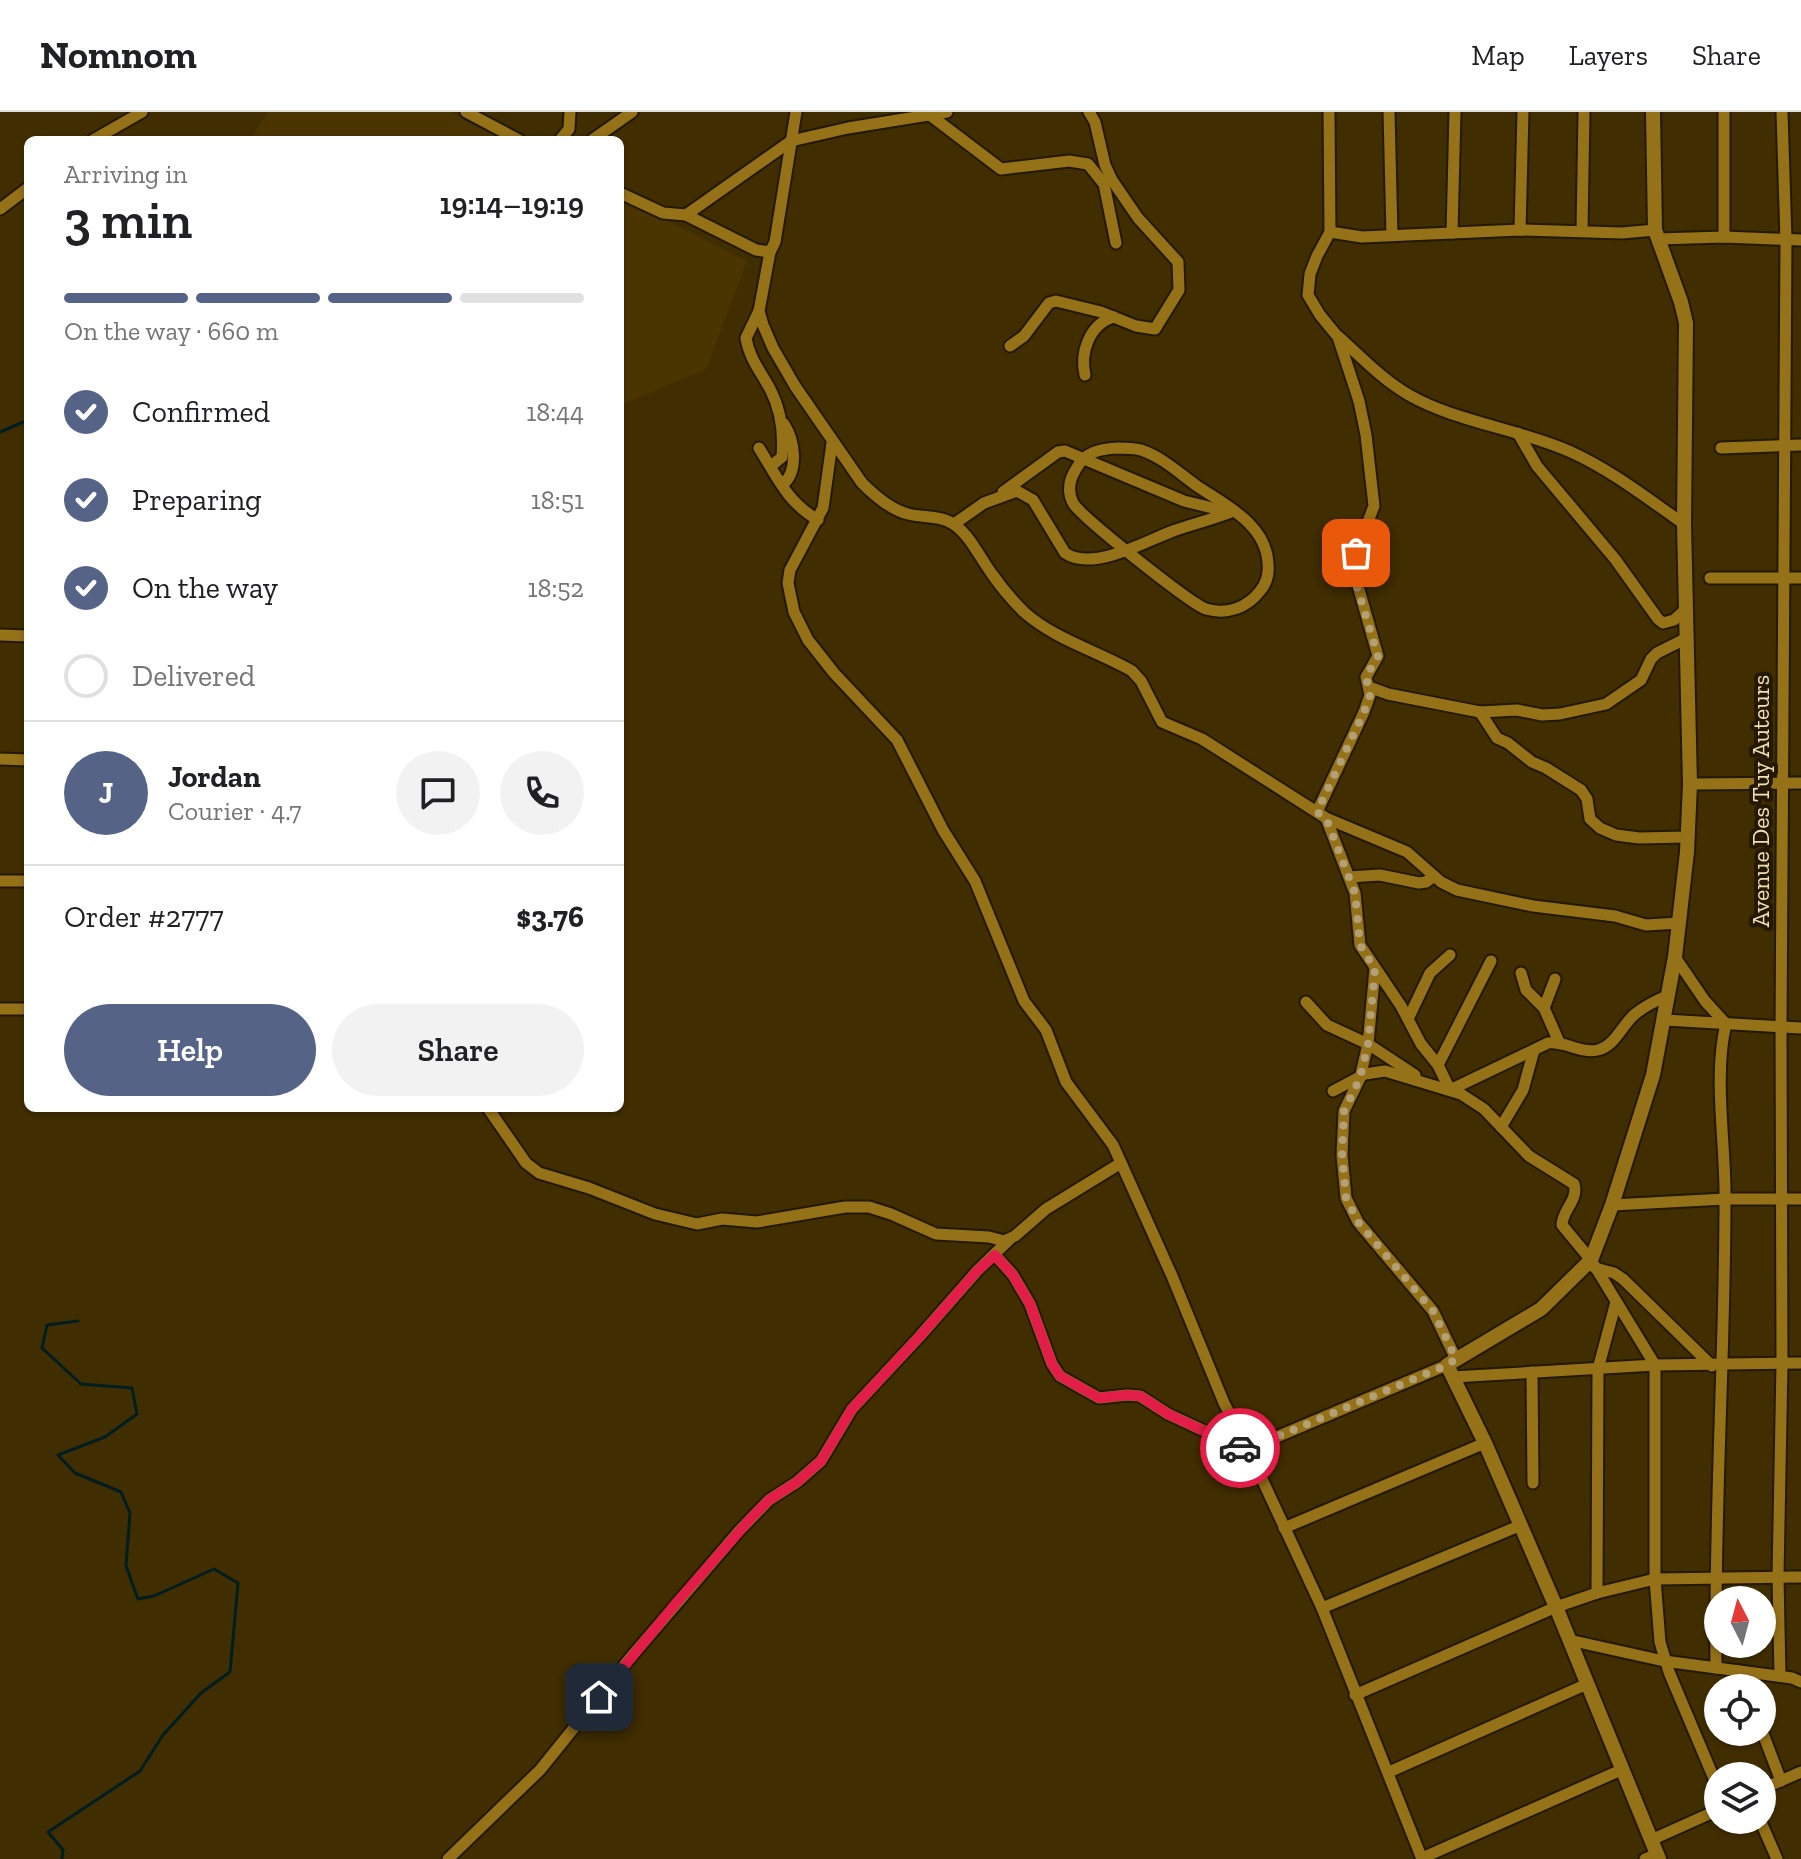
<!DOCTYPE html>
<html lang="en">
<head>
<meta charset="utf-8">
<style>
	:root { --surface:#fff; --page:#f2f2f2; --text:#202124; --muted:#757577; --line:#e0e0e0; --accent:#556486 }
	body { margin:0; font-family:"Zilla Slab",serif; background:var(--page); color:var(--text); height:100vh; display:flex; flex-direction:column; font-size:30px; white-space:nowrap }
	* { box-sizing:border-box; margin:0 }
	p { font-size:26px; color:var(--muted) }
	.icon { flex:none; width:44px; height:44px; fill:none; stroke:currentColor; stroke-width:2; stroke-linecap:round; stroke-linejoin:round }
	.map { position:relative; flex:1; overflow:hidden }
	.details { position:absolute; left:24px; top:24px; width:600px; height:976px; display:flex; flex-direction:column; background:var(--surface); border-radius:12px; box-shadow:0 2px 6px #0004 }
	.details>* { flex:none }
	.needle { width:52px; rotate:354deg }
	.tools { position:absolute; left:1704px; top:1474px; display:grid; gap:16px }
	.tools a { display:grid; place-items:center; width:72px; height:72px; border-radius:50%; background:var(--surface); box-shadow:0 2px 6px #0004; font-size:40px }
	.pin { position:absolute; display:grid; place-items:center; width:68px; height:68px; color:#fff; margin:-34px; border-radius:16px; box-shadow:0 4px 12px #0006 }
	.courier { position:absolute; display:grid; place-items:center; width:80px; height:80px; margin:-40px; border:6px solid #e11d48; border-radius:50%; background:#fff; color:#222; box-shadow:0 2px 10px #0007 }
	.summary em { font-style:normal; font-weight:600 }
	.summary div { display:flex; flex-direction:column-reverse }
	.summary { display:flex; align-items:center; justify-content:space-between; height:136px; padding:0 40px }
	h1 { font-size:52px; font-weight:600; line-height:60px }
	.bar { display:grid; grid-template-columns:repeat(4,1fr); gap:12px 8px; align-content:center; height:96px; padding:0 40px }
	.bar i { height:10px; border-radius:6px; background:var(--line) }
	.bar .current { background:var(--accent) }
	.bar p { grid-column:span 4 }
	.line { display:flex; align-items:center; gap:20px; padding:0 40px; border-top:2px solid var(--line) }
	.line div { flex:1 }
	.round { display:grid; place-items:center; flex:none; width:84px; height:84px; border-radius:42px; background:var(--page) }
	ol { padding:0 40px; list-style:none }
	li { display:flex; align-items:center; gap:24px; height:88px }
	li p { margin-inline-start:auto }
	li .icon { padding:8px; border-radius:50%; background:var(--accent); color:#fff; stroke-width:4 }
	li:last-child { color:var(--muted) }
	li i { width:44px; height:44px; border:4px solid var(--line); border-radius:50% }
	.cta { display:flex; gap:16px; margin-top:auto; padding:16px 40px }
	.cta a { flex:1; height:92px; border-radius:48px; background:var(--accent); color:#fff; font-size:32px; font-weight:600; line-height:92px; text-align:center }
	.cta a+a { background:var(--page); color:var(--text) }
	header { display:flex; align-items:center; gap:48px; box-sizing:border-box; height:112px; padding:0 40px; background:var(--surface); border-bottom:2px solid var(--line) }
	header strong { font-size:38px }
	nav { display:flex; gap:44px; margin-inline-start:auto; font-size:28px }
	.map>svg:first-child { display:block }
</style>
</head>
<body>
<header>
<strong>Nomnom</strong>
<nav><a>Map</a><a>Layers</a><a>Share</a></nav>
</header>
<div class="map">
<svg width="1801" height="1747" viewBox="0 0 1801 1747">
	<rect width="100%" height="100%" fill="#412e00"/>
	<g fill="#4a3500">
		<polygon points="268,0 451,0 507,28 250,28"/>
		<polygon points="620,85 747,149 706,257 620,293"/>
	</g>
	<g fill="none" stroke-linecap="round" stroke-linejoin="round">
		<g stroke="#001e21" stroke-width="3">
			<polyline points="0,320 28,308"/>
			<polyline points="62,1747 63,1738 48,1720 140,1659 163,1623 201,1581 230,1560 238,1471 214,1457 154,1484 138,1487 126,1454 130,1401 121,1380 75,1361 58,1343 105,1325 137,1302 132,1276 81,1272 42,1236 47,1213 78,1209"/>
		</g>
		<g stroke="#231800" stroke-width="15">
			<g id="minor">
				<polyline points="466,0 519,28"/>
				<polyline points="1389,0 1392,123"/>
				<polyline points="1724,0 1724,125"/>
				<polyline points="930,3 1001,57 1069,49 1088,52 1104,72 1116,131"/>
				<polyline points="93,28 142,0"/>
				<polyline points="560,28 569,17 570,0"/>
				<polyline points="592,28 632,0"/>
				<polyline points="620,81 663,101 686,103 756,138 770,140 775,130 796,0"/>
				<polyline points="0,97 28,76"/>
				<polyline points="686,103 791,29 848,16 947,0"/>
				<polyline points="1520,118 1523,0"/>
				<polyline points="1582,119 1584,0"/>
				<polyline points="1330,120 1362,125 1520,118 1622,121 1655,118"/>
				<polyline points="1452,121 1455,0"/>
				<polyline points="1657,127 1724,125 1801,128"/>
				<path d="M770,140L759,199L763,213L773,236L795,274L862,371C874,383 891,398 908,402C923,406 941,403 955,413C971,425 980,446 992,462C1001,475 1013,489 1024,500C1054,527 1097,539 1132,559L1141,569L1162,610L1202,627L1326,706L1407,740L1441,770L1457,778L1533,794L1615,804L1646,813L1680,811"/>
				<path d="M759,199L746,226C749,246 761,260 770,277C781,298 784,322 782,345L771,354"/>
				<path d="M1339,225C1361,245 1383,268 1409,283C1456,310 1520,317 1571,340C1611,358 1648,387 1684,412"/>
				<polyline points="1010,234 1024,224 1049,191 1056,189 1101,200 1136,214 1155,217 1179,178 1178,150 1138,106 1112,68 1105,53 1095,10 1089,0"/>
				<path d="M1085,263C1080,241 1089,212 1114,205"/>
				<polyline points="1518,321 1537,354 1615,447 1658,507 1663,511 1674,508 1686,497"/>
				<polyline points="832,331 823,396 790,458 788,471 794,500 808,528 834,561 897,628 943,718 975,769 1024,889 1046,918 1066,970 1113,1033 1172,1164 1224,1291 1248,1337 1322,1496 1422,1747"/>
				<path d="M759,336C777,365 787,390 818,408"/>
				<path d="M1117,336C1125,336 1133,336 1141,338C1162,345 1179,361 1197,374C1225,393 1266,412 1268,451C1269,461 1267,471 1260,479C1247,496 1227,503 1206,497C1191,492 1081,405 1073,391C1067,379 1069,368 1076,357C1085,340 1099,337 1117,336Z"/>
				<polyline points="1721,336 1801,333"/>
				<path d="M782,373C799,360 795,329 784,312"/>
				<polyline points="1003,380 1058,340 1065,339 1184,389 1229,400"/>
				<path d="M954,412L984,391L1017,379L1033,388L1065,441C1093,460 1146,429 1173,419C1193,412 1214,407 1234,399"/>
				<polyline points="1710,466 1801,466"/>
				<polyline points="0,523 28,524"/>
				<polyline points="1369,575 1388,582 1480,600 1517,598 1542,603 1560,602 1606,592 1641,568 1651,547 1657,541 1687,526"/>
				<polyline points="1480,600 1497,626 1508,631 1532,650 1546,656 1581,678 1587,687 1590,707 1600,716 1616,723 1639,726 1687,725"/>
				<polyline points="0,647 28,648"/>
				<polyline points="1690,672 1801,671"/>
				<polyline points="1317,700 1364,600 1370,583 1366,565 1378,544 1354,460 1356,441 1374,394 1366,323 1359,289 1338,225 1320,203 1308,183 1310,162 1317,144 1330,120 1329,0"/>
				<polyline points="1326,706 1355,781 1360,833 1401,894 1421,932 1438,953 1450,978"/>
				<polyline points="1349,765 1380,763 1419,771 1426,770 1434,764"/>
				<polyline points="0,769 28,769"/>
				<path d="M1675,845L1705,889L1726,912C1713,964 1726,1034 1725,1088C1725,1244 1714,1400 1716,1556"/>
				<polyline points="1375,857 1368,932 1360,966 1344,999 1342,1043 1346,1086 1358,1110 1433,1199 1456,1247"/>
				<polyline points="1521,861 1526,878 1544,896 1559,930"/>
				<polyline points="1306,890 1327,913 1368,932 1415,963"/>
				<polyline points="1544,896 1555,867"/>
				<polyline points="0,897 28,897"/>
				<polyline points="1408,907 1430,861 1450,843"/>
				<polyline points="1665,908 1801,916"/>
				<polyline points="1438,953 1491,849"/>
				<path d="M1450,978L1548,931C1566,929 1580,942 1598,938C1615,934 1622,913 1635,902C1645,894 1657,888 1669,883"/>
				<path d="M1333,979L1365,962L1385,959L1461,982L1484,997L1529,1044L1574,1072C1579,1088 1562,1098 1562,1113L1591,1148L1655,1253V1467L1660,1530L1669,1560L1718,1676"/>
				<polyline points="488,996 526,1051 539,1061 589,1076 655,1102 697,1112 722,1107 757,1110 845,1095 869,1095 891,1102 936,1122 989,1125 1004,1129 1015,1124 1046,1097 1121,1051"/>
				<polyline points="1501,1015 1523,978 1534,938"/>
				<polyline points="1612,1093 1725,1087 1801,1087"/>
				<polyline points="995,1143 1013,1163 1030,1192 1052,1252 1060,1264 1099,1286 1127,1283 1140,1284 1168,1302 1241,1336 1248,1337 1447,1253"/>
				<polyline points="1595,1156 1614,1161 1623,1167 1712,1254"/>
				<polyline points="1532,1260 1533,1371"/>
				<polyline points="1453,1265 1655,1253 1801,1251"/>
				<polyline points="1284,1416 1485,1331"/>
				<polyline points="1597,1481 1655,1467 1801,1465"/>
				<polyline points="1322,1496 1519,1414"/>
				<polyline points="1569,1528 1664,1549 1792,1566 1801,1570"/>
				<polyline points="1739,1559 1745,1576"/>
				<polyline points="1780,1564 1778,1464 1782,1251 1781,916 1786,128 1782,0"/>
				<polyline points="1355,1583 1556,1495 1597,1481 1598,1257 1616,1190"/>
				<polyline points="1762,1619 1781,1669"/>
				<polyline points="1389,1660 1587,1572"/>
				<polyline points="1762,1677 1801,1660"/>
				<polyline points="1760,1708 1777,1747"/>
				<polyline points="1651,1728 1718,1698"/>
				<polyline points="1422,1746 1621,1658"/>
				<polyline points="448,1747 540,1658 631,1545 739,1419 769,1388 797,1370 821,1349 852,1297 920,1224 977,1159 1010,1127"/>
				<polyline points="1645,1747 1657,1742"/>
			</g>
		</g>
		<g stroke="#231800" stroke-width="18">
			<polyline id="tertiary" points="1653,0 1655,118 1681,190 1686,211 1684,412 1690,672 1687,740 1675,845 1653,963 1612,1093 1591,1148 1541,1197 1447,1253 1485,1331 1556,1495 1659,1747"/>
		</g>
		<use href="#minor" stroke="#957118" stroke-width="11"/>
		<use href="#tertiary" stroke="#957118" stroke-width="14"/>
	</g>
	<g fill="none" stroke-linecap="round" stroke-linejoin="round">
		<polyline stroke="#b3a077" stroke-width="8" stroke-dasharray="0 14.4" points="1240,1336 1248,1337 1447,1253 1456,1247 1433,1199 1358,1110 1346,1086 1342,1043 1344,999 1360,966 1368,932 1375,857 1360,833 1355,781 1326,706 1317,700 1364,600 1370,583 1366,565 1378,544 1355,468 1356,441"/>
		<polyline stroke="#e11d48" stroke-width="10" points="599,1585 677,1490 752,1405 769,1388 797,1370 821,1349 852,1297 920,1224 977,1159 995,1143 1013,1163 1030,1192 1052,1252 1060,1264 1099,1286 1127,1283 1140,1284 1168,1302 1240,1336"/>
	</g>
	<g text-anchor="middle" stroke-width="8" stroke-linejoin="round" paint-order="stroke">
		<g font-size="24" fill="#f1deb7" stroke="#231800">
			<text transform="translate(1761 689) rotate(-90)" y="8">Avenue Des Tuy Auteurs</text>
		</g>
	</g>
</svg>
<div class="tools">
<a><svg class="needle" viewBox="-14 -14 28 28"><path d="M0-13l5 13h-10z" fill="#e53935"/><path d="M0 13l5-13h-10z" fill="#757577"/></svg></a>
<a><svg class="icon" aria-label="locate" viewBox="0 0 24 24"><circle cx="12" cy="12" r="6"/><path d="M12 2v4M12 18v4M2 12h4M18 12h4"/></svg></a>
<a><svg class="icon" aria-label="layers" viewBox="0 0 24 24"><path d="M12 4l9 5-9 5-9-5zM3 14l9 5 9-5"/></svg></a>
</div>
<div class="pin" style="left:1356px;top:441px;background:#ea580c"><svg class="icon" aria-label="bag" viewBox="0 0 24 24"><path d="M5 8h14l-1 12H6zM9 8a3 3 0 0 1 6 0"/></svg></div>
<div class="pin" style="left:599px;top:1585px;background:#1f2937"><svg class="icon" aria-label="home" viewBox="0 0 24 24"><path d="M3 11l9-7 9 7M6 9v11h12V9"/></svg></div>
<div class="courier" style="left:1240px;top:1336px"><svg class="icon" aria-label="car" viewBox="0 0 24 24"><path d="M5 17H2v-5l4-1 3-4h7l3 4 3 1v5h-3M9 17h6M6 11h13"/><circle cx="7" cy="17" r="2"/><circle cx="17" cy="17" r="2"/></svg></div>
<section class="details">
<div class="summary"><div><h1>3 min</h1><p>Arriving in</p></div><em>19:14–19:19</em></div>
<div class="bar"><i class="current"></i><i class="current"></i><i class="current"></i><i></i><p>On the way · 660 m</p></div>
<ol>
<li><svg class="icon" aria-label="check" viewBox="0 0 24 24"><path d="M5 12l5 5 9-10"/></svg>Confirmed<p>18:44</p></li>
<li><svg class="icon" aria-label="check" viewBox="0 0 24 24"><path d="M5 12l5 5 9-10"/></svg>Preparing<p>18:51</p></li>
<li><svg class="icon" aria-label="check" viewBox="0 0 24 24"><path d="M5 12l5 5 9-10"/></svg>On the way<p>18:52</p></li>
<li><i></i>Delivered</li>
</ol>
<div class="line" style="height:144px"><b class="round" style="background:var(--accent);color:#fff">J</b><div><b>Jordan</b><p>Courier · 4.7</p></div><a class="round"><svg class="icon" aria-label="chat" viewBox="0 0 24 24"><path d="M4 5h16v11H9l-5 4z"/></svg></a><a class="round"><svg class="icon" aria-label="phone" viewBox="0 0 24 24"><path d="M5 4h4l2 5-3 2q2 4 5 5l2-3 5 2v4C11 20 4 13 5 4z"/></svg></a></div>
<div class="line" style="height:104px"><div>Order #2777</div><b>$3.76</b></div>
<div class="cta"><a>Help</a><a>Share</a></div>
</section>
</div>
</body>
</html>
